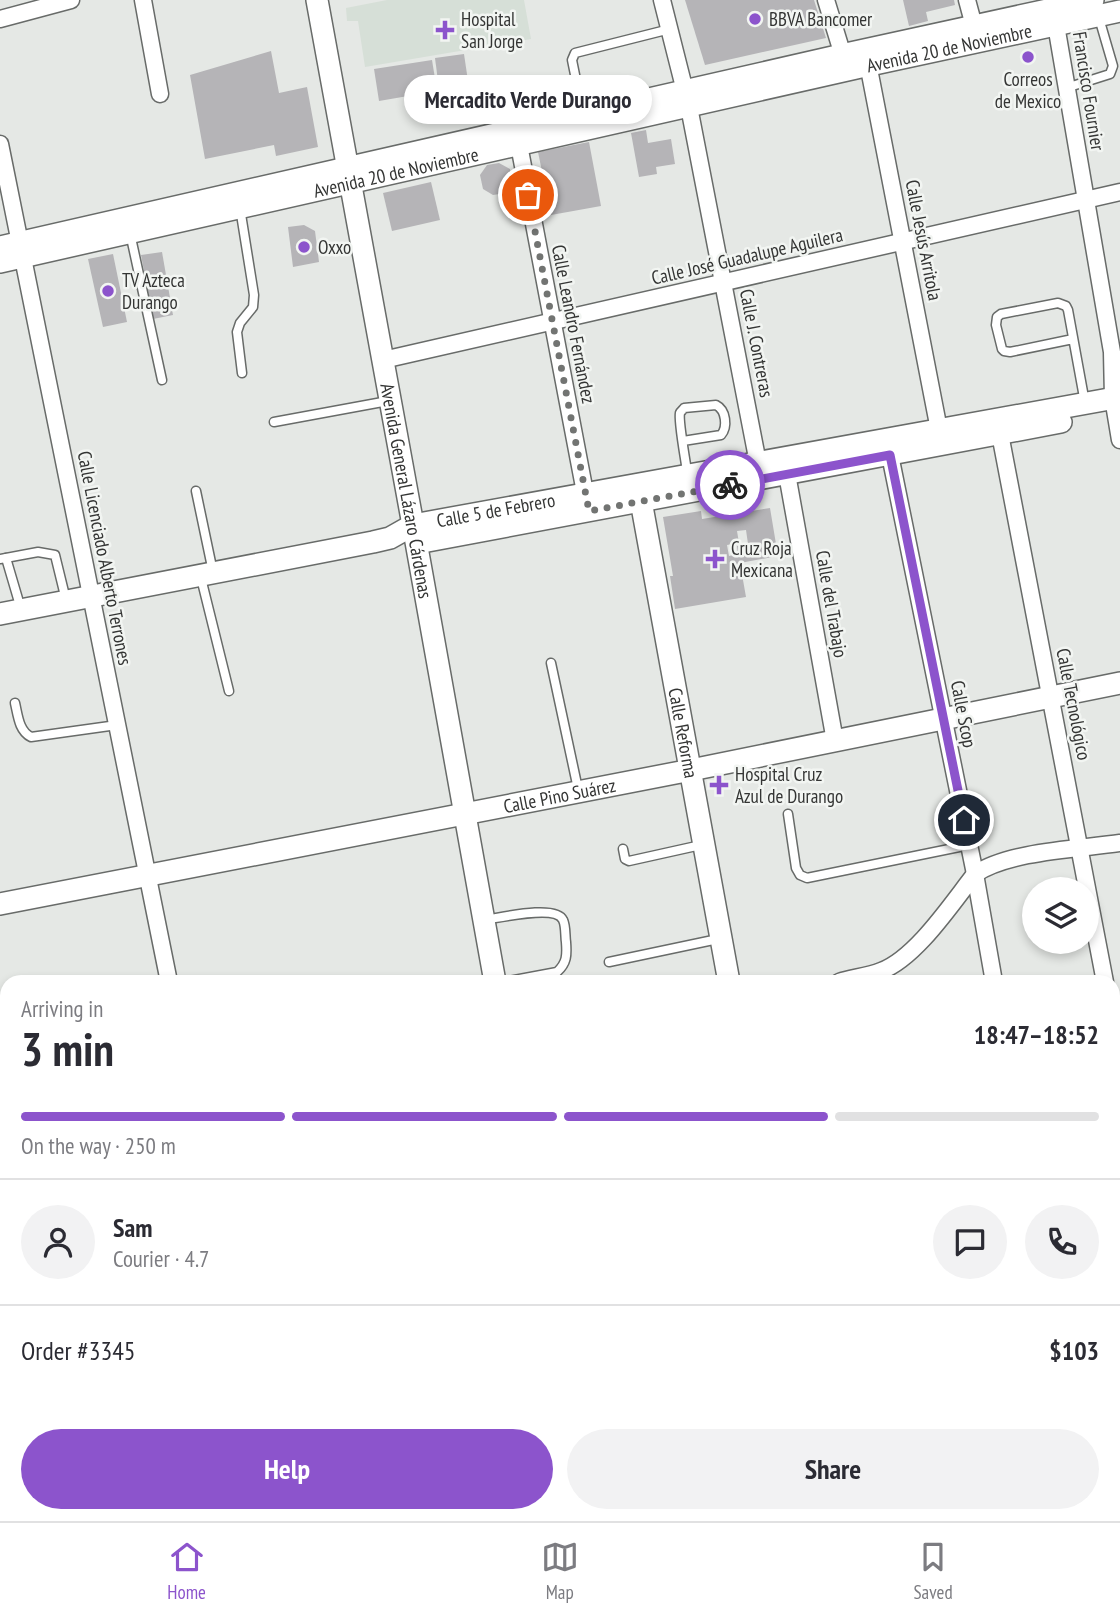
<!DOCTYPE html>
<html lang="en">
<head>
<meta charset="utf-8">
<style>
	:root { --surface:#fff; --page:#f2f2f3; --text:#2b2b33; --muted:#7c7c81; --line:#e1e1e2; --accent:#8c54cc }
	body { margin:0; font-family:"PT Sans Narrow",sans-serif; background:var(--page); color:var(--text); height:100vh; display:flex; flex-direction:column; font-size:26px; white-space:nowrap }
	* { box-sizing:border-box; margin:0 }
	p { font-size:23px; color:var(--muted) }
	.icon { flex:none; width:38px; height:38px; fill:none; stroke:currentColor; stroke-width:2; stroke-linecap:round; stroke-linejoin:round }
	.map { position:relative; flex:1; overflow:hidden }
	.details { position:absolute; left:0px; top:975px; width:1120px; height:548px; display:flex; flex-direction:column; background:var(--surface); border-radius:21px 21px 0 0; box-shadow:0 4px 10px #0003 }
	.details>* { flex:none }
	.fabs { position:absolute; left:1022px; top:877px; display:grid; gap:14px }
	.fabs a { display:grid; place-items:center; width:77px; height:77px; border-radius:50%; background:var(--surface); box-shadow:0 4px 10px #0003; font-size:35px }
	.pin { position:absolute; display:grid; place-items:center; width:60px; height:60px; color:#fff; margin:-30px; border:4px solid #fff; border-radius:50%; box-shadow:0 2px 7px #0007 }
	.courier { position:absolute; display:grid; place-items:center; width:70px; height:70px; margin:-35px; border:5px solid #8c54cc; border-radius:50%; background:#fff; color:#222; box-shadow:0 2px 9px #0007 }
	.bubble { position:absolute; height:49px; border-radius:24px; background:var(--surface); box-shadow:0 4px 10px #0003; font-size:23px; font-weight:700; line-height:49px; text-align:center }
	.head em { font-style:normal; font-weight:700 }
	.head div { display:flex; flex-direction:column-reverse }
	.head { display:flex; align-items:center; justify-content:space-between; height:119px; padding:0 21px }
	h1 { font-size:46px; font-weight:700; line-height:52px }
	.bar { display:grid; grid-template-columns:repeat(4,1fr); gap:10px 7px; align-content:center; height:84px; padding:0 21px }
	.bar i { height:9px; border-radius:5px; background:var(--line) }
	.bar .current { background:var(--accent) }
	.bar p { grid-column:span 4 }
	.line { display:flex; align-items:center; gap:18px; padding:0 21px; border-top:2px solid var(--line) }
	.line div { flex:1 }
	.round { display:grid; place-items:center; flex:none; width:74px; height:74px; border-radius:37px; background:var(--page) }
	.button { display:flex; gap:14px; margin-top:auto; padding:14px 21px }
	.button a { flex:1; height:80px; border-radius:42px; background:var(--accent); color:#fff; font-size:28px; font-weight:700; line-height:80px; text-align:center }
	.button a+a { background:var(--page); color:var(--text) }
	.menu { display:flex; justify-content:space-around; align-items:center; height:98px; border-top:2px solid var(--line); background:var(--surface); font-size:19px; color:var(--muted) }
	.menu a { display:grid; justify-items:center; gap:4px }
	.menu .current { color:var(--accent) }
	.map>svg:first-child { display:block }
</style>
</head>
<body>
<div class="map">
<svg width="1120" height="1521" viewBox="0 0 1120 1521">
	<rect width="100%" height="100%" fill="#e5e8e5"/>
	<polygon fill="#d6dfd7" points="387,0 524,0 531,39 365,67 358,21 347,21 346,8"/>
	<g fill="#b5b4b7" fill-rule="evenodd">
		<polygon points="685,0 814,0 826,38 705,65"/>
		<polygon points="903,0 954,0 955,5 926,12 928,21 909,26"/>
		<polygon points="271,51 279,93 307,87 318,147 276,156 274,145 205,159 190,75"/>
		<polygon points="464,54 472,108 442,112 435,58"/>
		<polygon points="432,60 437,91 379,101 374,69"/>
		<polygon points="646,130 648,143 671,139 675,164 656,167 657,174 639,177 631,133"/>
		<polygon points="589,142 601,206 551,215 538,152"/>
		<polygon points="499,163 510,169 511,182 506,193 493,195 483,189 480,175 487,165"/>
		<polygon points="431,182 440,220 392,231 383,193"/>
		<polygon points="304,225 315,231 319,262 293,267 288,227"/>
		<polygon points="162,252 173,315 153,319 141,255"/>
		<polygon points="113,254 127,322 103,327 88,259"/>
		<path d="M770,508L778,556L740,563L746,597L675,609L670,576H673L663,517L701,511L702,519ZM746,530L748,544L737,546L738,554L729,556L727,545L739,543L737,531Z"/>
	</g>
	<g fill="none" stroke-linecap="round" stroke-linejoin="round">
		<g stroke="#686b69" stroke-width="11">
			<g id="lane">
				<polyline points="1066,88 1110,74 1113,66 1099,18"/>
				<polyline points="583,114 572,60 575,53 670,29"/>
				<polyline points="240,208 254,295 253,307 240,323 237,332 242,373"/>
				<polyline points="130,233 162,380"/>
				<polyline points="1073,339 1010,352 1004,351 1002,349 996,325 997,317 1001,314 1058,303 1066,306 1068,310 1085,403"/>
				<polyline points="274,422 388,401"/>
				<path d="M683,441L721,435C728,427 726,410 716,405L684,408C683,410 681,411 680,413C678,421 686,462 687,472"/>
				<polyline points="196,491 213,572"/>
				<polyline points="6,558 21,609"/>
				<polyline points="0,559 38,552 55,555 66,600"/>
				<polyline points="201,578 229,691"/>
				<polyline points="551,663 578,789"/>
				<path d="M15,703C18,716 19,731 31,737L117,725"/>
				<polyline points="788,814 796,868 800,875 807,878 969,845"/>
				<polyline points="623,849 625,859 629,861 701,845"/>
				<path d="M484,920C499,918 556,904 563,920C566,926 565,936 566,942C567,955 567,963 557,972L503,982"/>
				<polyline points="609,962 718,939"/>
				<polyline points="383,1516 385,1521"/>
				<polyline points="500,1516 502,1521"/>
			</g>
		</g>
		<g stroke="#686b69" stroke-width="19">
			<g id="street">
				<polyline points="143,0 160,94"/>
				<polyline points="662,0 689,107 758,463"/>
				<path d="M826,0L841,49C850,59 863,62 870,74L941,440"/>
				<polyline points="967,0 974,26"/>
				<polyline points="0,19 71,0"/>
				<polyline points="1056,25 1112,352 1113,398 1120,440"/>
				<polyline points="0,144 169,982"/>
				<polyline points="519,145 587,503"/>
				<polyline points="383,360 1120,192"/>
				<polyline points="1000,434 1105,982"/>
				<polyline points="890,455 975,874 994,982"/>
				<polyline points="787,474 835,741"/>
				<path d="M839,982C852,978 868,976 881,971C916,958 952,903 975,874C1009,851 1079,849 1120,843"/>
				<polyline points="1113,1024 1120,1061"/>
				<polyline points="0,1144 7,1178"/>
				<polyline points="0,1191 7,1189"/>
				<polyline points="0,1371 7,1369"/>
				<polyline points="1113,1494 1120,1493"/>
				<polyline points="82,1516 83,1521"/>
				<polyline points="277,1516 278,1521"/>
				<polyline points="977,1516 978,1521"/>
			</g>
		</g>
		<g stroke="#686b69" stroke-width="24">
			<g id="secondary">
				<path id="s1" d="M317,0L413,525L495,982"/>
				<polyline points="0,247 846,54 1093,0"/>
				<path id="s2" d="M0,262L865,66L1120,11"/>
				<path id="s3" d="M639,490L729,982"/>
				<polyline points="417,543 1061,422"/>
				<path id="s4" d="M0,614L373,542L390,538L413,525L1120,397"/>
				<path id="s5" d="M0,904L691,770L1120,683"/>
				<polyline points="592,1516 593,1521"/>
				<polyline points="816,1516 817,1521"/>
				<polyline points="531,1521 548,1516"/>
			</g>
		</g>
		<use href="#lane" stroke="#fff" stroke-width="8"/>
		<use href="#street" stroke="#fff" stroke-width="16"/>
		<use href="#secondary" stroke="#fff" stroke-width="21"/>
	</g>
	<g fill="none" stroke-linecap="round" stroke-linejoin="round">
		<polyline stroke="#727472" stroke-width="7" stroke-dasharray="0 12.6" points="528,195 589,511 730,485"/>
		<polyline stroke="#8c54cc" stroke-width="9" points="730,485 890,455 964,820"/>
	</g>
	<g fill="#8c54cc" stroke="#f2f5f2" stroke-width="2.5">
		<circle cx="755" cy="19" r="7"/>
		<path d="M441.5 19.5h7v7h7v7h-7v7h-7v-7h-7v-7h7z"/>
		<circle cx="1028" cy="57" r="7"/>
		<circle cx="304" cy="247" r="7"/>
		<circle cx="108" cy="291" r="7"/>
		<path d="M711.5 548.5h7v7h7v7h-7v7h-7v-7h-7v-7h7z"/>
		<path d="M715.5 774.5h7v7h7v7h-7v7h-7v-7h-7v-7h7z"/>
	</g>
	<g text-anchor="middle" stroke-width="5" stroke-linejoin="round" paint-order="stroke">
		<g font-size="19" fill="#343534" stroke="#f2f5f2" text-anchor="start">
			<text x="461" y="26">Hospital<tspan x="461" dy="22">San Jorge</tspan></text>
			<text x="769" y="26">BBVA Bancomer</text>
			<text x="1028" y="86" text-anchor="middle">Correos<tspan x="1028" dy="22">de Mexico</tspan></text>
			<text x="318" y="254">Oxxo</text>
			<text x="122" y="287">TV Azteca<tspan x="122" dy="22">Durango</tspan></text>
			<text x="731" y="555">Cruz Roja<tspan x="731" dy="22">Mexicana</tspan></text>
			<text x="735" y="781">Hospital Cruz<tspan x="735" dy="22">Azul de Durango</tspan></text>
		</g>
		<g font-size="19" fill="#343534" stroke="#f2f5f2">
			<text dy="7" stroke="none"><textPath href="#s2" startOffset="973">Avenida 20 de Noviembre</textPath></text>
			<text transform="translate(1089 91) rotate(81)" y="7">Francisco Fournier</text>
			<text dy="7" stroke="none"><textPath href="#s2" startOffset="406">Avenida 20 de Noviembre</textPath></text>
			<text transform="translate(924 240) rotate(79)" y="7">Calle Jesús Arritola</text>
			<text transform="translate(747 256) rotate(-13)" y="7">Calle José Guadalupe Aguilera</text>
			<text transform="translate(574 324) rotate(79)" y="7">Calle Leandro Fernández</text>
			<text transform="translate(757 343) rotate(79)" y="7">Calle J. Contreras</text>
			<text dy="7" stroke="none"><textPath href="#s1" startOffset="499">Avenida General Lázaro Cárdenas</textPath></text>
			<text dy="7" stroke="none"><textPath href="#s4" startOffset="508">Calle 5 de Febrero</textPath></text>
			<text transform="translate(105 558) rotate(79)" y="7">Calle Licenciado Alberto Terrones</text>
			<text transform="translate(832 604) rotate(80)" y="7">Calle del Trabajo</text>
			<text transform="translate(1074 704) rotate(79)" y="7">Calle Tecnológico</text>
			<text transform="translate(964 714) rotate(79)" y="7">Calle Scop</text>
			<text dy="7" stroke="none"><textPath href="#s3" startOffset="247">Calle Reforma</textPath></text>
			<text dy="7" stroke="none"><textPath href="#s5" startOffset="570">Calle Pino Suárez</textPath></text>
		</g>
	</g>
</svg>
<div class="fabs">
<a><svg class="icon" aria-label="layers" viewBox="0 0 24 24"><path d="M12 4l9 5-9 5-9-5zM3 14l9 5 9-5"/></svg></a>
</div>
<div class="pin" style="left:528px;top:195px;background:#ea580c"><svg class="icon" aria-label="bag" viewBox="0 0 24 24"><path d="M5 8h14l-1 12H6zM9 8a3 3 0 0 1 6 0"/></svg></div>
<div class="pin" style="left:964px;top:820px;background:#1f2937"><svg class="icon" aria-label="home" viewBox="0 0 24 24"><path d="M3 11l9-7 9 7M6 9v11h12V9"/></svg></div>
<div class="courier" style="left:730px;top:485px"><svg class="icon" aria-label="bike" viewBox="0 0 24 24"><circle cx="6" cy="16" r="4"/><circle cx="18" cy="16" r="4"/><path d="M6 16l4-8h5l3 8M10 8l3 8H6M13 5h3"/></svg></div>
<div class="bubble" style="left:404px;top:75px;width:248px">Mercadito Verde Durango</div>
<section class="details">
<div class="head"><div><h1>3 min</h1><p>Arriving in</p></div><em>18:47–18:52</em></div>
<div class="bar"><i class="current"></i><i class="current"></i><i class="current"></i><i></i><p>On the way · 250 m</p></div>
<div class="line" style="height:126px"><a class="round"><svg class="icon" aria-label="person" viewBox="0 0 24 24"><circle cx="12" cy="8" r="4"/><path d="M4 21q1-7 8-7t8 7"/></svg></a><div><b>Sam</b><p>Courier · 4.7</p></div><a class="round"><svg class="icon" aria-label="chat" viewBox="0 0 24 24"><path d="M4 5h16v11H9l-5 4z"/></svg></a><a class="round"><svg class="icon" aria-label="phone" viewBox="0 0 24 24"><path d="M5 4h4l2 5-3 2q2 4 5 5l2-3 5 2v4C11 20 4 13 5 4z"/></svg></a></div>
<div class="line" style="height:91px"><div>Order #3345</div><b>$103</b></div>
<div class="button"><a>Help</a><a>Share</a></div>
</section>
</div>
<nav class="menu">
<a class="current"><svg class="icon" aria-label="home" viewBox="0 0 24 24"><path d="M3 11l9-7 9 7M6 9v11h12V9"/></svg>Home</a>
<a><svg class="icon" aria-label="map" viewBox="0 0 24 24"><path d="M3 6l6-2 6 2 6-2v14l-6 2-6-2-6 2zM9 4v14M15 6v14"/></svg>Map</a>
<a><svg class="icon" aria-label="saved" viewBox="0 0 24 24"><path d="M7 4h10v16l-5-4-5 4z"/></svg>Saved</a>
</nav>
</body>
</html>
